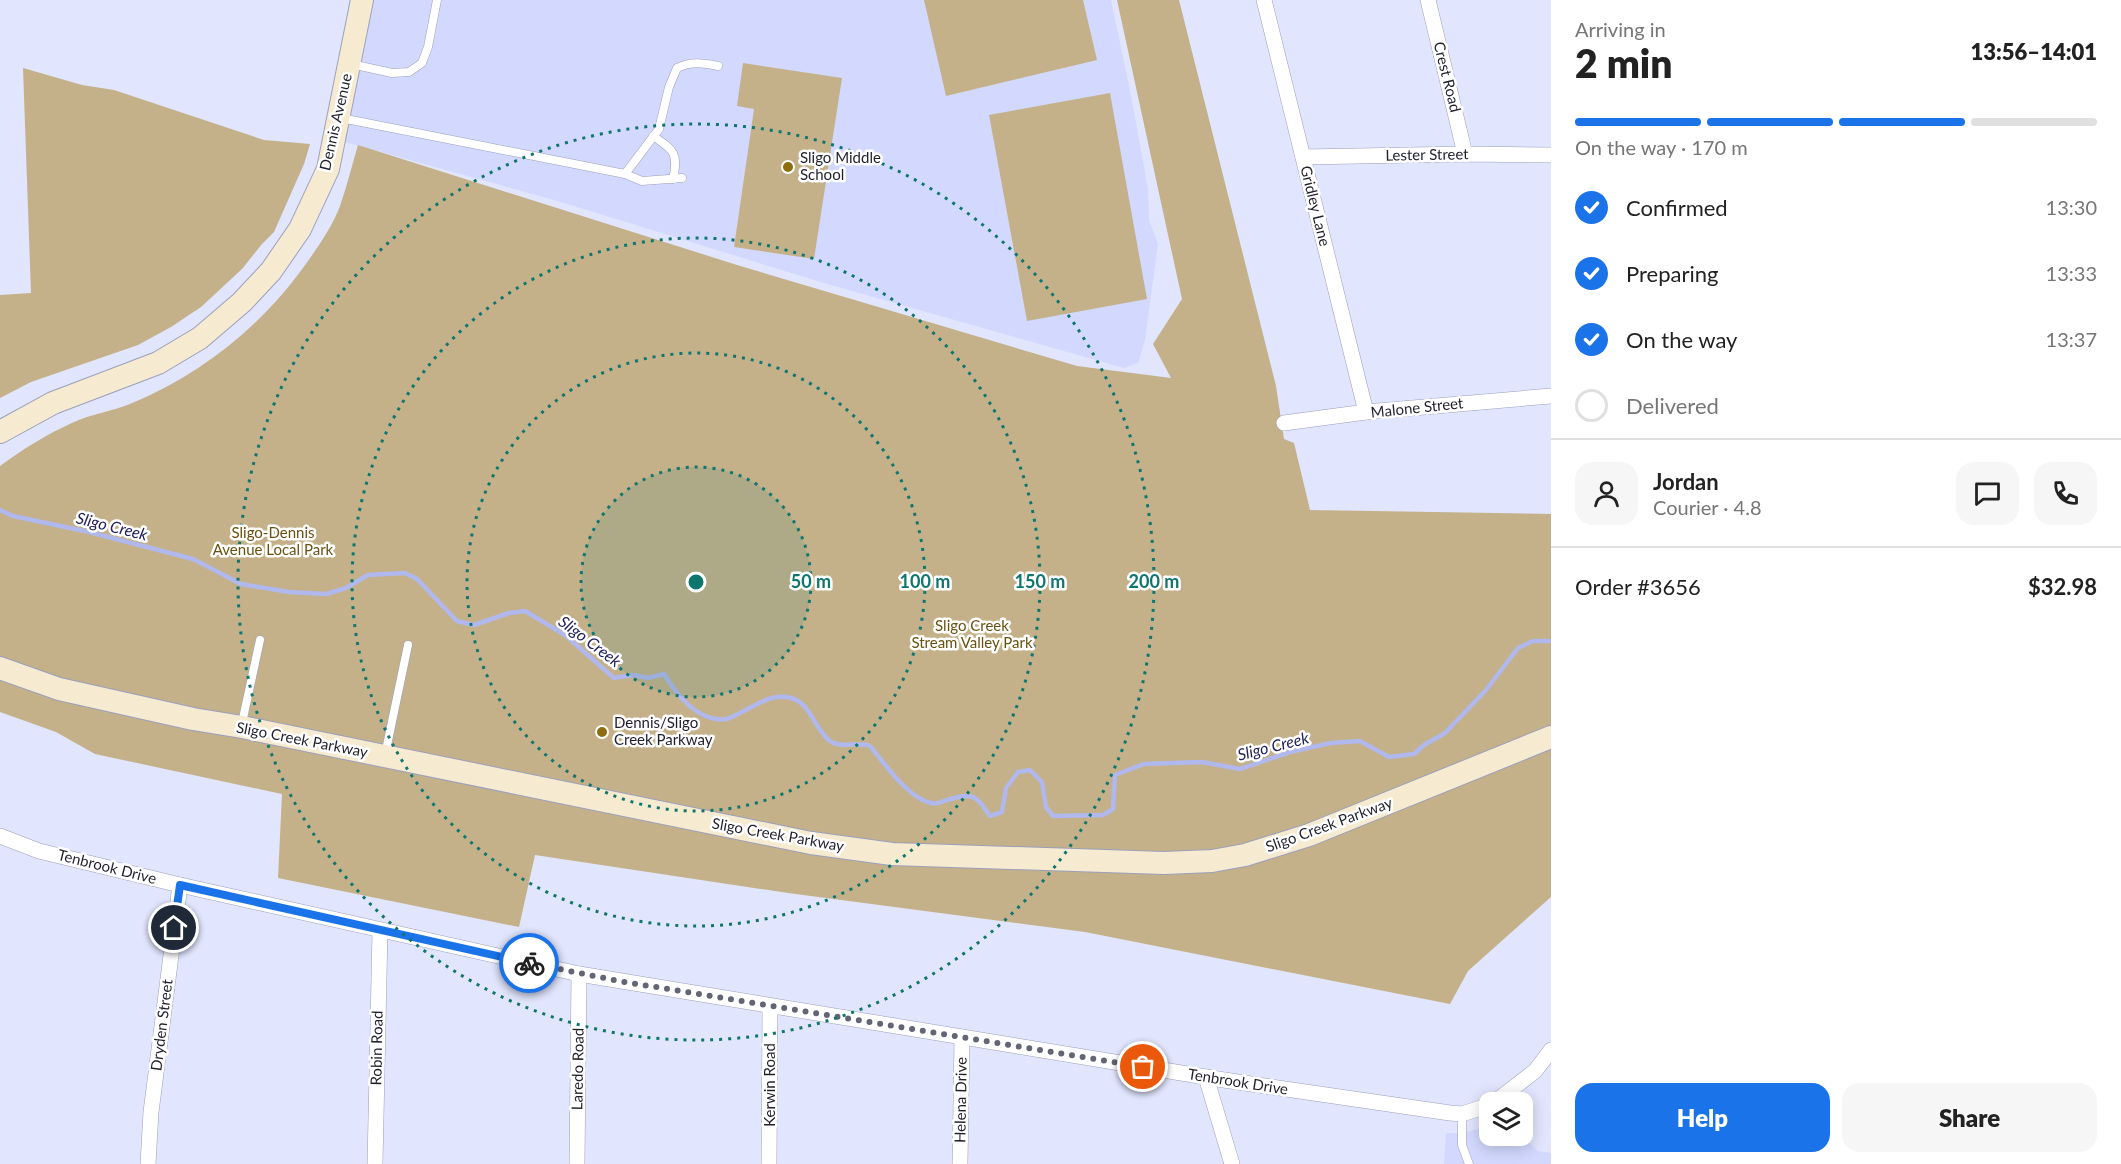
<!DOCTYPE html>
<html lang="en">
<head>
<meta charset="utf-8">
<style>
	:root { --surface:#fff; --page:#f6f6f6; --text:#222; --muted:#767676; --line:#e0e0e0; --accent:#1a73e8 }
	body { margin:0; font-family:Lato,sans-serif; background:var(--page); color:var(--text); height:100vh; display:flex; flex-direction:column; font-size:22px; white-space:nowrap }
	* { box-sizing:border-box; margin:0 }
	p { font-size:20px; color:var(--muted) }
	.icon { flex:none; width:33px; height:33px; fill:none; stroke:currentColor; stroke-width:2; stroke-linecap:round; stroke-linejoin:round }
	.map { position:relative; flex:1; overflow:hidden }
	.sheet { display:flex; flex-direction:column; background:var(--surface); width:570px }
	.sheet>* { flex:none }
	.fabs { position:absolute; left:1479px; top:1092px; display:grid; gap:12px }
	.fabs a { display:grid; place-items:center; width:54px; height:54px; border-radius:12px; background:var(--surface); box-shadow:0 3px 15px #0003; font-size:30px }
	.pin { position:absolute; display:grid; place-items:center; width:51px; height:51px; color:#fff; margin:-26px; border:3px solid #fff; border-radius:50%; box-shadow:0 2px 6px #0007 }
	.courier { position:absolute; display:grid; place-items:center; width:60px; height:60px; margin:-30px; border:4px solid #1a73e8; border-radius:50%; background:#fff; color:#222; box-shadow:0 2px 8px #0007 }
	.overview em { font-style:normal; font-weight:800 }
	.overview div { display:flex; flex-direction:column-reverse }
	.overview { display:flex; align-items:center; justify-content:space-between; height:102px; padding:0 24px }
	h1 { font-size:39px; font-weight:800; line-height:45px }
	.bar { display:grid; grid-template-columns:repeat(4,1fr); gap:9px 6px; align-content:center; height:72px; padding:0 24px }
	.bar i { height:8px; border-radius:4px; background:var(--line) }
	.bar .selected { background:var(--accent) }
	.bar p { grid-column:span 4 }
	.line { display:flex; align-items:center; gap:15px; padding:0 24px; border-top:2px solid var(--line) }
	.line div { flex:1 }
	.round { display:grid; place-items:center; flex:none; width:63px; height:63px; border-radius:18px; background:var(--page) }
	ol { padding:0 24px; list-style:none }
	li { display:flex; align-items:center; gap:18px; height:66px }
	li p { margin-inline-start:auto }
	li .icon { padding:6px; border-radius:50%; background:var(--accent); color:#fff; stroke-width:4 }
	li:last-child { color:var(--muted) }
	li i { width:33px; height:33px; border:3px solid var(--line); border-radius:50% }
	.primary-button { display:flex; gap:12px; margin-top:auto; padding:12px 24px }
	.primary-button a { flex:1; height:69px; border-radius:18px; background:var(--accent); color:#fff; font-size:24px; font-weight:800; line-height:69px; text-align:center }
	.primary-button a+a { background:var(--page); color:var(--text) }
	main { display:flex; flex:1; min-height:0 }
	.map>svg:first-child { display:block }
</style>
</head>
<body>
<main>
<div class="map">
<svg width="1551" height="1164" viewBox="0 0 1551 1164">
	<rect width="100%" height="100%" fill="#e1e5fd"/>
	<g fill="#d3d9fe">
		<polygon points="374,0 1111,0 1130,90 1148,189 1149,220 1158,244 1145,340 1138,363 1124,368 824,283 561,202 345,142"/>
		<polygon points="1489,1126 1490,1136 1522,1136 1538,1151 1551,1153 1551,1164 1444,1164 1446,1133 1462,1133"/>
	</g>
	<g fill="#c4b18a">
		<polygon points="924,0 1083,0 1097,60 946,96"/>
		<path d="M1117,0H1179L1276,386L1284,439L1294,443L1310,510L1551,514V897L1468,971L1450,1004L1085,932L788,893L535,855L519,927L278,878L282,794L95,754L56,732L0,712V466C23,449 47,434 74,422C92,414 112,411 130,404C203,374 263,325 308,261C320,244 333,225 340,206C347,186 352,165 358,145L737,265L1077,366L1171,378L1153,344L1182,299Z"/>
		<polygon points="743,63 842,78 814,259 734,247 754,109 737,106"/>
		<polygon points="23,68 82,85 114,90 264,140 310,144 304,164 274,232 262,244 242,269 201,307 171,327 138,345 31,382 0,398 0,295 31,293"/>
		<polygon points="1110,93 1147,299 1027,321 989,115"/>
	</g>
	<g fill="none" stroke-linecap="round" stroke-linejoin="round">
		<path stroke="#b0b8ed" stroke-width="4.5" d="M0,510L13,516L89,532L193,559L241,584L289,592L326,594L346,588L368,575L405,573L417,579L457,621L474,625L509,613L525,611L565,635L614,678L633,675L648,678L664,674C677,695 698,723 727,719C731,718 736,715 740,713C756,705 772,693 791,698C811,703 814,729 830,741C841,749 858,741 870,746C884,763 909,799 931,803C935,804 940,803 944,801C971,793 974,792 990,816L1002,812L1006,788L1018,772L1030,770L1042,782L1046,807L1053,816L1103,815L1113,809L1115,775L1144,764L1202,762L1240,769L1290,752L1331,743L1360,741L1389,757L1414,754L1424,745L1445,733L1486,690L1518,648L1533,641H1551"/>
		<g stroke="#9b9fbb" stroke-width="9">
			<g id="lane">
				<polyline points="351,64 392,73 409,72 422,63 428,47 437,0"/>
				<polyline points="341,118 625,174"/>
				<path d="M653,136C674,150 679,154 673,179"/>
				<path d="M682,178L642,181L625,174L659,129L669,87L677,68C691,61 704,63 718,66"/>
				<polyline points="242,723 260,640"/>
				<polyline points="385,755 408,645"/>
				<polyline points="1462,1114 1462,1145 1469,1164"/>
			</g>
		</g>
		<g stroke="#9b9fbb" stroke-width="16">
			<g id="street">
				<polyline points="1264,0 1366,412"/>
				<polyline points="1428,0 1465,154"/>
				<polyline points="1303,157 1465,154 1551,155"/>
				<polyline points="1284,423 1366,412 1551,396"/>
				<polyline points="0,836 39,851 180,885 579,974 1224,1080 1450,1113 1462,1114 1490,1105"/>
				<polyline points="1206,1077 1232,1164"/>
				<polyline points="1495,1102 1535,1071 1551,1050"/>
				<polyline points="148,1164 151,1112 180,885"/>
				<polyline points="375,1164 380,931"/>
				<polyline points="577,1164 579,974"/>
				<polyline points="769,1164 770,1006"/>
				<polyline points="960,1164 962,1037"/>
			</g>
		</g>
		<g stroke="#9b9fbb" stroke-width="24">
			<g id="secondary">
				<polyline points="0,432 53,403 158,363 200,338 242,302 271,271 300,229 328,169 362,0"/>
				<polyline points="0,668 59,689 193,719 242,727 811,843 892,854 1164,863 1212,861 1245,855 1309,835 1551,737"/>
			</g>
		</g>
		<use href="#lane" stroke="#fff" stroke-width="8"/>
		<use href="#street" stroke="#fff" stroke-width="15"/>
		<use href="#secondary" stroke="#f6ebd0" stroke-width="22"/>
	</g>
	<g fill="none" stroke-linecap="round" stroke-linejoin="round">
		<polyline stroke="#636574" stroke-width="6" stroke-dasharray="0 10.8" points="529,963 619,981 1143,1067"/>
		<polyline stroke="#1a73e8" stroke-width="8" points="174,928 180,885 529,963"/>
	</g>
	<circle cx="696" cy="582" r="115" fill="#0f766e" fill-opacity=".12"/>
	<g fill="none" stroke="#0f766e" stroke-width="3" stroke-dasharray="3 6">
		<circle cx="696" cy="582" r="115"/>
		<circle cx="696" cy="582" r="229"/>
		<circle cx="696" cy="582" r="344"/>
		<circle cx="696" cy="582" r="458"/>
	</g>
	<g fill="#8e6d11" stroke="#fff" stroke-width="2">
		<circle cx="788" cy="167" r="6"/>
		<circle cx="602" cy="732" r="6"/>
	</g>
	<g text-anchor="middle" stroke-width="5" stroke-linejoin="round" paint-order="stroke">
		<g font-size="15" fill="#1f202b" stroke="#fff">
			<text transform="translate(1447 77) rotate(76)" y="5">Crest Road</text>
			<text transform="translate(336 122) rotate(-77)" y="5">Dennis Avenue</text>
			<text transform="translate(1427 155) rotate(-1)" y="5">Lester Street</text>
			<text transform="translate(1315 206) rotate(76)" y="5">Gridley Lane</text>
			<text transform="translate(1417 408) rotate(-6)" y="5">Malone Street</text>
			<text transform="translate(302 740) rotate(11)" y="5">Sligo Creek Parkway</text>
			<text transform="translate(1329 825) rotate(-20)" y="5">Sligo Creek Parkway</text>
			<text transform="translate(778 835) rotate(10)" y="5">Sligo Creek Parkway</text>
			<text transform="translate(107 867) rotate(14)" y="5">Tenbrook Drive</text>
			<text transform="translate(162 1025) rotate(-83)" y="5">Dryden Street</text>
			<text transform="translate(377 1048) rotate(-89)" y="5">Robin Road</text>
			<text transform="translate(578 1069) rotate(-89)" y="5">Laredo Road</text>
			<text transform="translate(1238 1082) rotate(9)" y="5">Tenbrook Drive</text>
			<text transform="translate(770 1085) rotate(-90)" y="5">Kerwin Road</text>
			<text transform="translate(961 1100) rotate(-89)" y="5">Helena Drive</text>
		</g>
		<g font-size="15" fill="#1f202b" stroke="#fff" text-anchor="start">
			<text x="800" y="163">Sligo Middle<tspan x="800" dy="17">School</tspan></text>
			<text x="614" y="728">Dennis/Sligo<tspan x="614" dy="17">Creek Parkway</tspan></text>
		</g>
		<g font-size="15" fill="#6a5110" stroke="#fff">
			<text x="273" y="538">Sligo-Dennis<tspan x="273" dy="17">Avenue Local Park</tspan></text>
			<text x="972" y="631">Sligo Creek<tspan x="972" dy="17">Stream Valley Park</tspan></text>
		</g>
		<g font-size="16" font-style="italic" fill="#22205d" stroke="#fff">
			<text transform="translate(112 526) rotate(14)" y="6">Sligo Creek</text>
			<text transform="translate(590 641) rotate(37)" y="6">Sligo Creek</text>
			<text transform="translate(1273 746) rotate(-14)" y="6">Sligo Creek</text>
		</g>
	</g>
	<circle cx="696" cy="582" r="9" fill="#0f766e" stroke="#fff" stroke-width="3"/>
	<g font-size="18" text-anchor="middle" font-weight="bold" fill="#0f766e" stroke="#fff" stroke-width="5" stroke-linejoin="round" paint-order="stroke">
		<text x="811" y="588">50 m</text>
		<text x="925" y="588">100 m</text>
		<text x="1040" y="588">150 m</text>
		<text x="1154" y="588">200 m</text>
	</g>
</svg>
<div class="fabs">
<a><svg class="icon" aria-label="layers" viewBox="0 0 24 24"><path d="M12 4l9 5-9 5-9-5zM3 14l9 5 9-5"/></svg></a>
</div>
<div class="pin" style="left:1143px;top:1067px;background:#ea580c"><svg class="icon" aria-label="bag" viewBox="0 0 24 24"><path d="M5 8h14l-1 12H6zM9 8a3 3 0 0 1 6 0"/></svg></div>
<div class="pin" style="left:174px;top:928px;background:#1f2937"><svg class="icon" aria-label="home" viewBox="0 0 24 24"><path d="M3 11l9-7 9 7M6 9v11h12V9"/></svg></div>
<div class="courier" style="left:529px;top:963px"><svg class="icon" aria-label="bike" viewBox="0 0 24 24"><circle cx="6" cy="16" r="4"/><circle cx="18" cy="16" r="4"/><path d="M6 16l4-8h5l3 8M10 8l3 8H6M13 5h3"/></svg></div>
</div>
<section class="sheet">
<div class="overview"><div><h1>2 min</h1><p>Arriving in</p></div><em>13:56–14:01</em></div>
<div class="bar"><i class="selected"></i><i class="selected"></i><i class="selected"></i><i></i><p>On the way · 170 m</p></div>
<ol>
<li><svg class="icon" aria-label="check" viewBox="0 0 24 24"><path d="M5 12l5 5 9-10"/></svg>Confirmed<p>13:30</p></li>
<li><svg class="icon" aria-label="check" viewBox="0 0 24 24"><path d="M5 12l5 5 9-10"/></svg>Preparing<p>13:33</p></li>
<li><svg class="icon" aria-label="check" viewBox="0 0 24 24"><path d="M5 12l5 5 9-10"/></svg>On the way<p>13:37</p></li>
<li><i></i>Delivered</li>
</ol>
<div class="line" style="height:108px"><a class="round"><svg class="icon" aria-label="person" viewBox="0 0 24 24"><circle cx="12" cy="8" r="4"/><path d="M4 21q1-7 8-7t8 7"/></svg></a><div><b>Jordan</b><p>Courier · 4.8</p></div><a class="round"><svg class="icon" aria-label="chat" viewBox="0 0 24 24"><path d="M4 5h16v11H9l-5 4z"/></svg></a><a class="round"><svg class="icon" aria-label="phone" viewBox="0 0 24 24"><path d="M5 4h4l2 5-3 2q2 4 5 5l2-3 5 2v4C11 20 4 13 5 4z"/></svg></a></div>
<div class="line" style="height:78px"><div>Order #3656</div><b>$32.98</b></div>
<div class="primary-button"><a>Help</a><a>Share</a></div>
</section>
</main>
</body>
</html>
